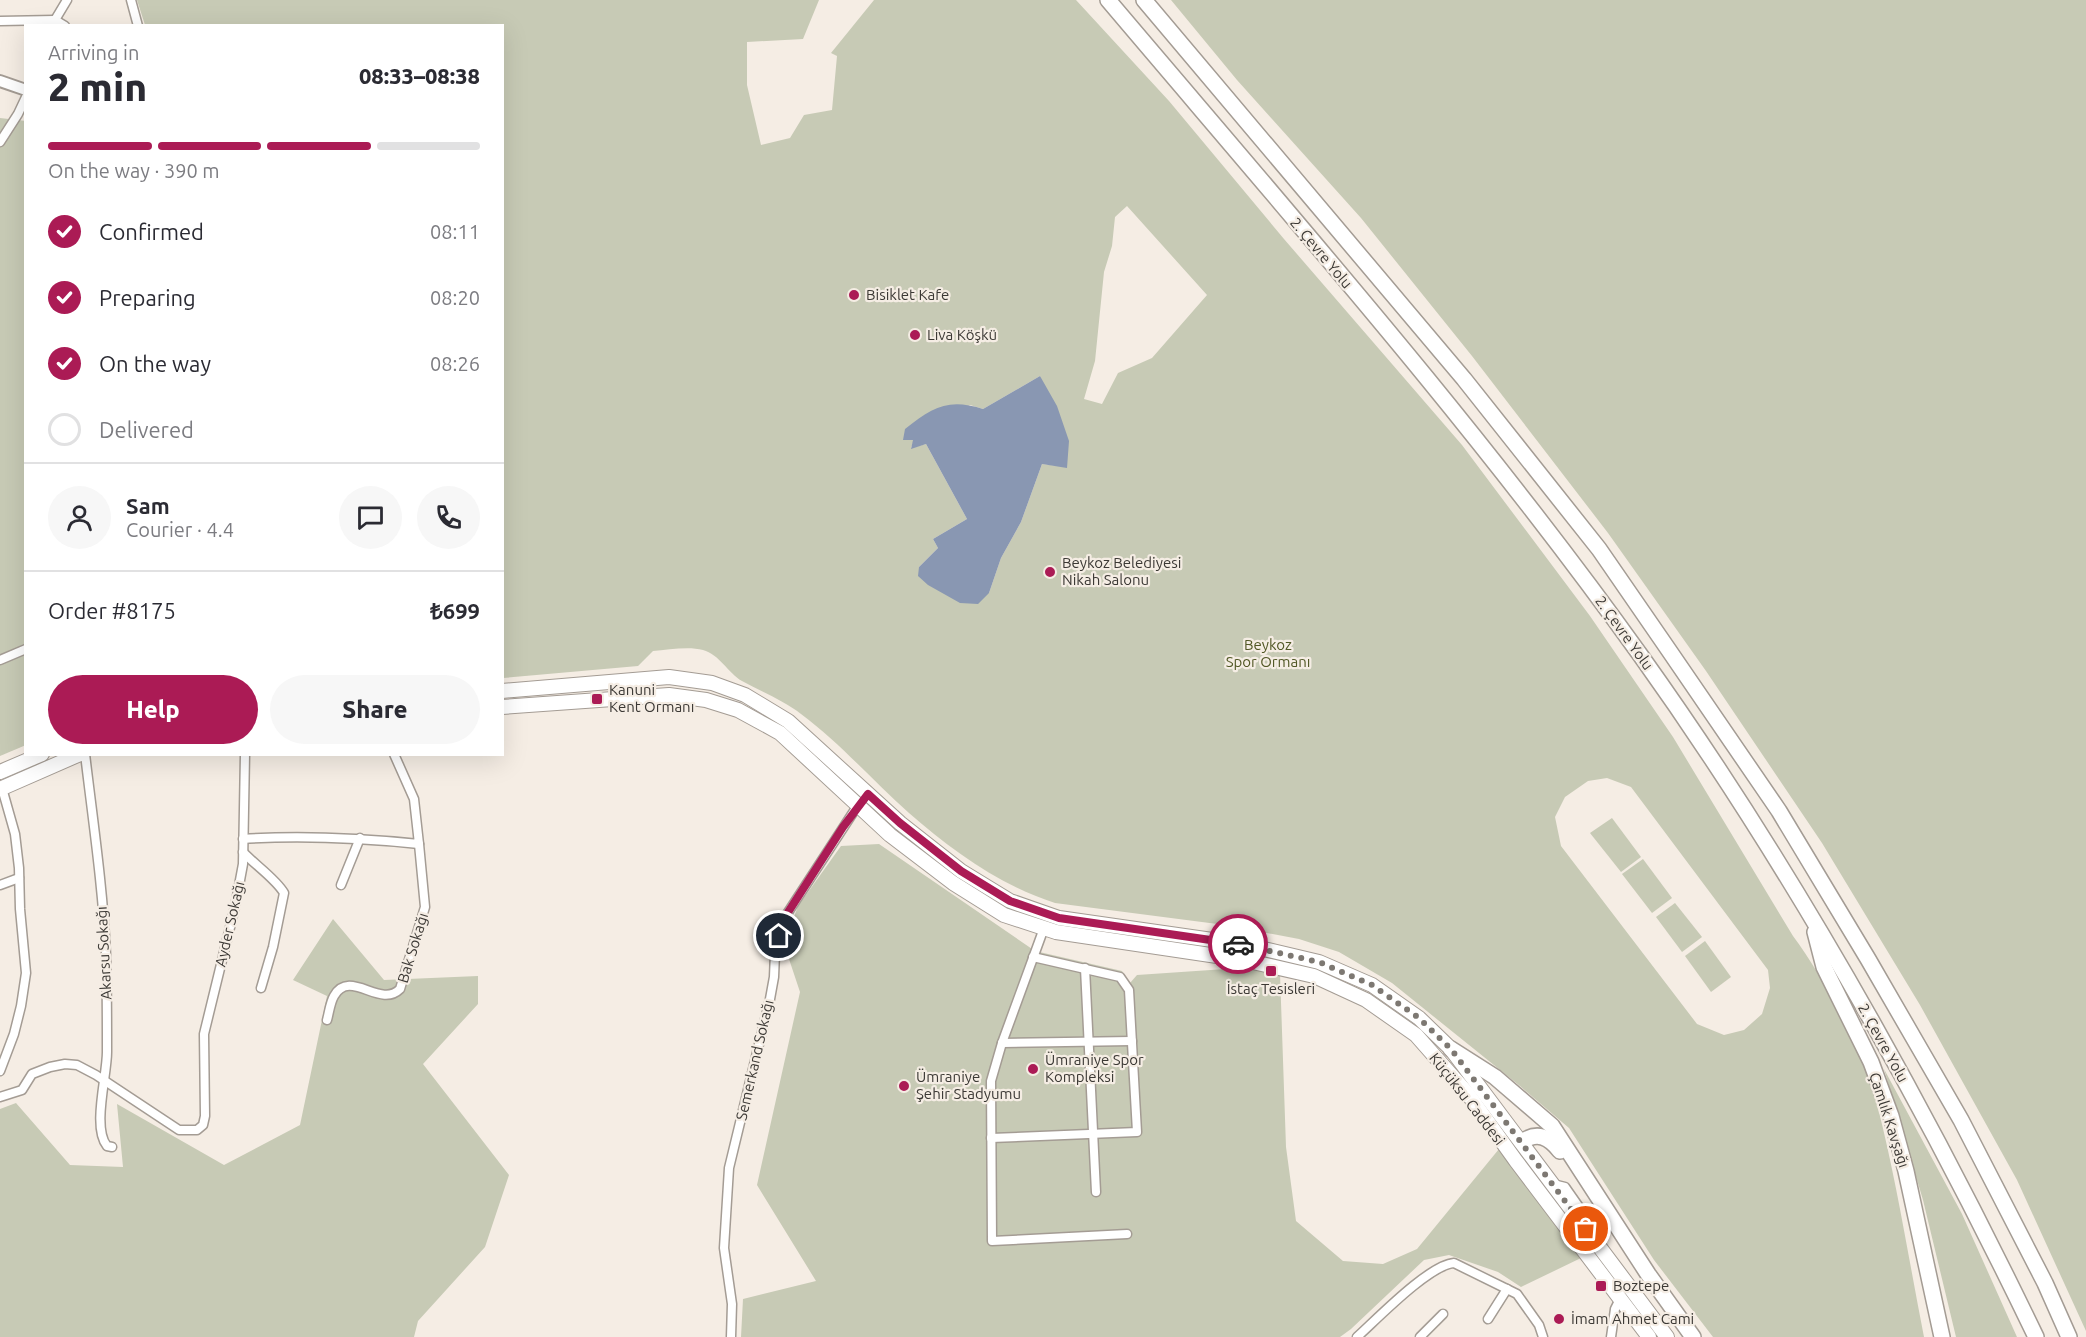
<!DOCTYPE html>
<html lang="en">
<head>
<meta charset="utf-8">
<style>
	:root { --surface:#fff; --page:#f7f7f7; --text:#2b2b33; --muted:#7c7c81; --line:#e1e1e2; --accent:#ab1b55 }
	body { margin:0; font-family:Ubuntu,sans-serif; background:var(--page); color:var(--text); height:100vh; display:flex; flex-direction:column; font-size:22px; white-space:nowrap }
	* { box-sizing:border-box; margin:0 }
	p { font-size:20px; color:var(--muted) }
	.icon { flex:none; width:33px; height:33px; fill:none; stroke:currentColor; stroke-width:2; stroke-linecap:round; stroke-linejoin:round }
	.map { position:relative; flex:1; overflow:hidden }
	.side { position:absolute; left:24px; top:24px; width:480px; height:732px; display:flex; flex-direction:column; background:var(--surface); border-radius:0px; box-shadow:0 6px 24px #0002 }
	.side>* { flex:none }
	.pin { position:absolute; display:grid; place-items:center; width:51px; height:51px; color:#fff; margin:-26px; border:3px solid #fff; border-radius:50%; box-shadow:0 2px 6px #0007 }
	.courier { position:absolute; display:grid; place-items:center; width:60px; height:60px; margin:-30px; border:4px solid #ab1b55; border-radius:50%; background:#fff; color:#222; box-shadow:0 2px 8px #0007 }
	.head em { font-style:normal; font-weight:800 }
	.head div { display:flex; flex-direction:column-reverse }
	.head { display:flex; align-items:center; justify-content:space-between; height:102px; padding:0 24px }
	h1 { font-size:39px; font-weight:800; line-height:45px }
	.bar { display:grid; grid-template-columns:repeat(4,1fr); gap:9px 6px; align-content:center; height:72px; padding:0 24px }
	.bar i { height:8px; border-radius:4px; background:var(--line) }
	.bar .on { background:var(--accent) }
	.bar p { grid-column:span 4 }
	.line { display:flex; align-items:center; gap:15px; padding:0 24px; border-top:2px solid var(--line) }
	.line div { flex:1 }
	.round { display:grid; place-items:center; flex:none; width:63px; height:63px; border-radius:32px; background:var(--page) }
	ol { padding:0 24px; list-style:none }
	li { display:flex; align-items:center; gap:18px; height:66px }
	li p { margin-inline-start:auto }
	li .icon { padding:6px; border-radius:50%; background:var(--accent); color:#fff; stroke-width:4 }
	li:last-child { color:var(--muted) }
	li i { width:33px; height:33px; border:3px solid var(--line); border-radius:50% }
	.action { display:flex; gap:12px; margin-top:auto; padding:12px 24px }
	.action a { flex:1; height:69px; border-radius:36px; background:var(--accent); color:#fff; font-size:24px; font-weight:800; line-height:69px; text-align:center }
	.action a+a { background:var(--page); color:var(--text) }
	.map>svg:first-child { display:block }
</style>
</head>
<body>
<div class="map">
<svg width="2086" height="1337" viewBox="0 0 2086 1337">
	<rect width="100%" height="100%" fill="#f5ede4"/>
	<g fill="#c7cab5" fill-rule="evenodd">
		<path d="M137,0H819L803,39L747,42V85L761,145L790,138L804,115L832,110L837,56L831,53L874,0H1076L1169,101L1284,239L1462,445L1590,616L1673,737L1793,936C1826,980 1864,1055 1878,1108C1897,1183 1909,1261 1924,1337H1713L1654,1260L1569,1128L1520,1086L1392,983L1339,952L1299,939L1225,925L1055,903C1001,886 951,850 909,813C872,780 840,743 801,714C783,700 762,692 742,681C728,673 719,654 703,650C688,646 668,650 653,651L638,666L503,678L502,26L145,25ZM1127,206L1207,295L1152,358L1118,373L1102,404L1084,399L1095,361L1104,272L1112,246L1115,217ZM1040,376L1067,467L1042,464L1021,522L1001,558L989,593L919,567L938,548L933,539L967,519L926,444L911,448L914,440L970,405L983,409ZM1607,778L1631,787L1768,970L1770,988L1762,1014L1744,1030L1724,1035L1697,1024L1561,846L1555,817L1565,797L1588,781Z"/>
		<polygon points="1171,0 2086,0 2086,1331 2017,1180 1920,1005 1822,843 1706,671 1608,533 1472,356 1361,218 1237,80"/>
		<polygon points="0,118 26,121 26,745 0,756"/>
		<polygon points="1612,818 1641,857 1621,872 1590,833"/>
		<polygon points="879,844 1035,951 1122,971 1130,983 1137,975 1255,967 1280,973 1286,1147 1296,1221 1343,1261 1383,1264 1417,1249 1499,1149 1581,1258 1521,1287 1498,1272 1449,1255 1424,1260 1351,1329 1340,1337 741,1337 743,1299 816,1281 757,1185 800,992 784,944 798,906 841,846"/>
		<polygon points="1643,859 1672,898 1652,913 1622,874"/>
		<polygon points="1675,903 1702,937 1682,952 1656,917"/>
		<polygon points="333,919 384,980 478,976 478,1004 423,1064 509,1175 485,1247 418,1321 414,1337 0,1337 0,1109 16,1103 70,1165 123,1167 117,1104 224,1165 300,1125 327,996 293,980"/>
		<polygon points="1705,941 1731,977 1711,992 1685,956"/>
		<polygon points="1884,1069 1962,1214 2017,1337 1956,1337 1923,1200"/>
	</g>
	<path fill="#8997b2" d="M1040,376L1057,406L1069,441L1067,468L1042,464L1021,522L1001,558L989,593L978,604L960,603L928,585L918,576L919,567L938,548L933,539L967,519L926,444L911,449L913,440H903L905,429C933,407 948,398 983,409Z"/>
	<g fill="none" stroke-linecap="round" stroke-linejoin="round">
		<g stroke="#a49c94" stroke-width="11">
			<g id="minor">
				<polyline points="131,0 138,26"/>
				<polyline points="0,21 55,20 65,26"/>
				<polyline points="54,25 55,20 67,0"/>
				<polyline points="0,142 18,114 26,97"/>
				<polyline points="0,660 26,649"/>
				<path d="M85,754C93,821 103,888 106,955C107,987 107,1020 107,1052C107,1076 92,1128 107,1146L112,1147"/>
				<path d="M243,839C303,835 360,838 419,844L414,799L394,754"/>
				<path d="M243,852C255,865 276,879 284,893L273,947L261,988"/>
				<polyline points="0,885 19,878"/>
				<polyline points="341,885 360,838"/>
				<polyline points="1044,928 1002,1043 991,1081 992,1241 1127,1234"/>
				<polyline points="1085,968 1096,1192"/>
				<path d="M327,1020C329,1013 330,1003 334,996C350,968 380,1009 400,989L425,907L419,844"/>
				<polyline points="1002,1043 1132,1041"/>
				<polyline points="0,1071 14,1034 21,1006 26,973 20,909 19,868 15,834 2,788"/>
				<polyline points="0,1097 22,1090 32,1074 50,1067 65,1064 77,1065 96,1075 179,1130 197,1130 203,1125 205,1116 204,1034 235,907 243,864 245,754"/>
				<polyline points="991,1138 1137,1132 1129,990 1120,977 1033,957"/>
				<polyline points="1553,1184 1565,1187 1586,1217 1586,1222"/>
				<polyline points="1488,1319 1507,1289"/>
				<polyline points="731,1337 732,1304 724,1248 729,1168 770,999 774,977 775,953 783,920 858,805"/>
				<path d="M1357,1337C1377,1319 1429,1265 1454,1263L1517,1294L1539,1325L1543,1337"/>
				<polyline points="1420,1337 1443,1314"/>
				<polyline points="1611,1337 1615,1309 1620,1299"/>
			</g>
		</g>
		<g stroke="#a49c94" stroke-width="14">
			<polyline id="tertiary" points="0,81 26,90"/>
		</g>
		<g stroke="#a49c94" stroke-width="16">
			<g id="primary">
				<polyline points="502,691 669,677 712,683 745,695 788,721 900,823 961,871 1010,901 1059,918 1247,945 1319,962 1372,985 1419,1018 1451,1049 1667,1337"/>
				<polyline points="502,707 669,695 706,700 738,710 780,733 890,835 953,883 1004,915 1056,932 1244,960 1314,976 1366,1000 1416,1035 1468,1094 1516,1161 1649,1337"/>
				<polyline points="0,772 42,754"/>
				<polyline points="0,789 80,754"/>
			</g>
		</g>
		<g stroke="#a49c94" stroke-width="18">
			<g id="motorway">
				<path d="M1108,0C1290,215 1477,427 1641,656C1794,870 1922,1100 2036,1337"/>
				<polyline points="1144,0 1464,379 1599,549 1668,649 1779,811 1868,959 1961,1120 2045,1283 2069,1337"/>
				<polyline points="1815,932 1824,967 1871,1062 1891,1116 1906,1171 1942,1337"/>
				<polyline points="1451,1049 1495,1077 1552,1126 1648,1274 1693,1337"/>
				<path d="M1522,1142C1537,1131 1549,1137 1560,1151"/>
			</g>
		</g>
		<use href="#minor" stroke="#fff" stroke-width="8"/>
		<use href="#tertiary" stroke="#fff" stroke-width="10"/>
		<use href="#primary" stroke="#fff" stroke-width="14"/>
		<use href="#motorway" stroke="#fff" stroke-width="15"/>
	</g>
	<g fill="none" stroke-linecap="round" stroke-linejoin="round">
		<polyline stroke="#7d7872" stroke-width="6" stroke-dasharray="0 10.8" points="1238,944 1319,962 1372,985 1419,1018 1451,1049 1586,1229"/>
		<polyline stroke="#ab1b55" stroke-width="8" points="779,936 783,920 843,827 868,794 900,823 961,871 1010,901 1059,918 1238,944"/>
	</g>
	<g fill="#ab1b55" stroke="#f5ede4" stroke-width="2">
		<circle cx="854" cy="295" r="6"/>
		<circle cx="915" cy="335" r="6"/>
		<circle cx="1050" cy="572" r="6"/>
		<rect x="591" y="693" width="12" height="12" rx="3"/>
		<rect x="1265" y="965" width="12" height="12" rx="3"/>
		<circle cx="1033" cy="1069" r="6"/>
		<circle cx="904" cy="1086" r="6"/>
		<rect x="1595" y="1280" width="12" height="12" rx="3"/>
		<circle cx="1559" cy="1319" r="6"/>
	</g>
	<g text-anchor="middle" stroke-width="4.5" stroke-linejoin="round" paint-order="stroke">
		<g font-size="15" fill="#3c3935" stroke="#f5ede4">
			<text transform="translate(1321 253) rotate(50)" y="5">2. Çevre Yolu</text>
			<text transform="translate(1624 633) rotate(54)" y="5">2. Çevre Yolu</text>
			<text transform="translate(230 924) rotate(-77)" y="5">Ayder Sokağı</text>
			<text transform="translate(413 948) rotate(-73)" y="5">Bak Sokağı</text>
			<text transform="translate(104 953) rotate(-93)" y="5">Akarsu Sokağı</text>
			<text transform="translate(1883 1043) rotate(61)" y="5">2. Çevre Yolu</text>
			<text transform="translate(755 1060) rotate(-77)" y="5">Semerkand Sokağı</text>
			<text transform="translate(1467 1099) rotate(52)" y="5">Küçüksu Caddesi</text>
			<text transform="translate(1889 1120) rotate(72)" y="5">Çamlık Kavşağı</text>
		</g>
		<g font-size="15" fill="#3c3935" stroke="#f5ede4" text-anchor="start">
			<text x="866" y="300">Bisiklet Kafe</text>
			<text x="927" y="340">Liva Köşkü</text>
			<text x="1062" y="568">Beykoz Belediyesi<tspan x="1062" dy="17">Nikah Salonu</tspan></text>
			<text x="609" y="695">Kanuni<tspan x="609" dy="17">Kent Ormanı</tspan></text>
			<text x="1271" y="994" text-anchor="middle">İstaç Tesisleri</text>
			<text x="1045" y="1065">Ümraniye Spor<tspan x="1045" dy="17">Kompleksi</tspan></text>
			<text x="916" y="1082">Ümraniye<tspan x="916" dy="17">Şehir Stadyumu</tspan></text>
			<text x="1613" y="1291">Boztepe</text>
			<text x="1571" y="1324">İmam Ahmet Cami</text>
		</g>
		<g font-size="15" fill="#525826" stroke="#f5ede4">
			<text x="1268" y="650">Beykoz<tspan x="1268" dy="17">Spor Ormanı</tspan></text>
		</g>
	</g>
</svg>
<div class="pin" style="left:1586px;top:1229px;background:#ea580c"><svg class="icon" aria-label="bag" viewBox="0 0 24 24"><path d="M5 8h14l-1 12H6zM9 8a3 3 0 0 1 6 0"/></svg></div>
<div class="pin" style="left:779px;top:936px;background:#1f2937"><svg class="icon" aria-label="home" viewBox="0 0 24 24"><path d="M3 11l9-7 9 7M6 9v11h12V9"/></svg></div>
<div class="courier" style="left:1238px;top:944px"><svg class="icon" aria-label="car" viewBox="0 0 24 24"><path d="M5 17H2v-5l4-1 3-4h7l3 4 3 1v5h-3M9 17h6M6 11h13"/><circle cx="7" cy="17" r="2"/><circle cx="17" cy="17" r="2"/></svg></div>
<section class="side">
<div class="head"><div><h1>2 min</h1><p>Arriving in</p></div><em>08:33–08:38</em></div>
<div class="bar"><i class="on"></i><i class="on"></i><i class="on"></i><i></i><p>On the way · 390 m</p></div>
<ol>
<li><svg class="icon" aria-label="check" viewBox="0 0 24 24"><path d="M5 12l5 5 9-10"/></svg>Confirmed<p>08:11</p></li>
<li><svg class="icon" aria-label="check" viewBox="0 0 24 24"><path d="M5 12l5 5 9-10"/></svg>Preparing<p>08:20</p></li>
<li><svg class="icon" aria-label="check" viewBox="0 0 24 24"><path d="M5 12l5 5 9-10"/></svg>On the way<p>08:26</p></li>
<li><i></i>Delivered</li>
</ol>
<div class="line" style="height:108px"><a class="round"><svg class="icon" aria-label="person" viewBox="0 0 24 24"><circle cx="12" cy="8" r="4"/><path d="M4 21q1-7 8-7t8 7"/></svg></a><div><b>Sam</b><p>Courier · 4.4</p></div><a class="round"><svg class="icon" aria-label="chat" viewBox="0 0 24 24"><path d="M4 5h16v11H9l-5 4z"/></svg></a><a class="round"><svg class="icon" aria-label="phone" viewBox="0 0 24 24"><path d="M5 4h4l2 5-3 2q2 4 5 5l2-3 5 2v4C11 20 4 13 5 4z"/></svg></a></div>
<div class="line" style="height:78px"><div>Order #8175</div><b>₺699</b></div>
<div class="action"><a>Help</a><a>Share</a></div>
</section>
</div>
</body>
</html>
